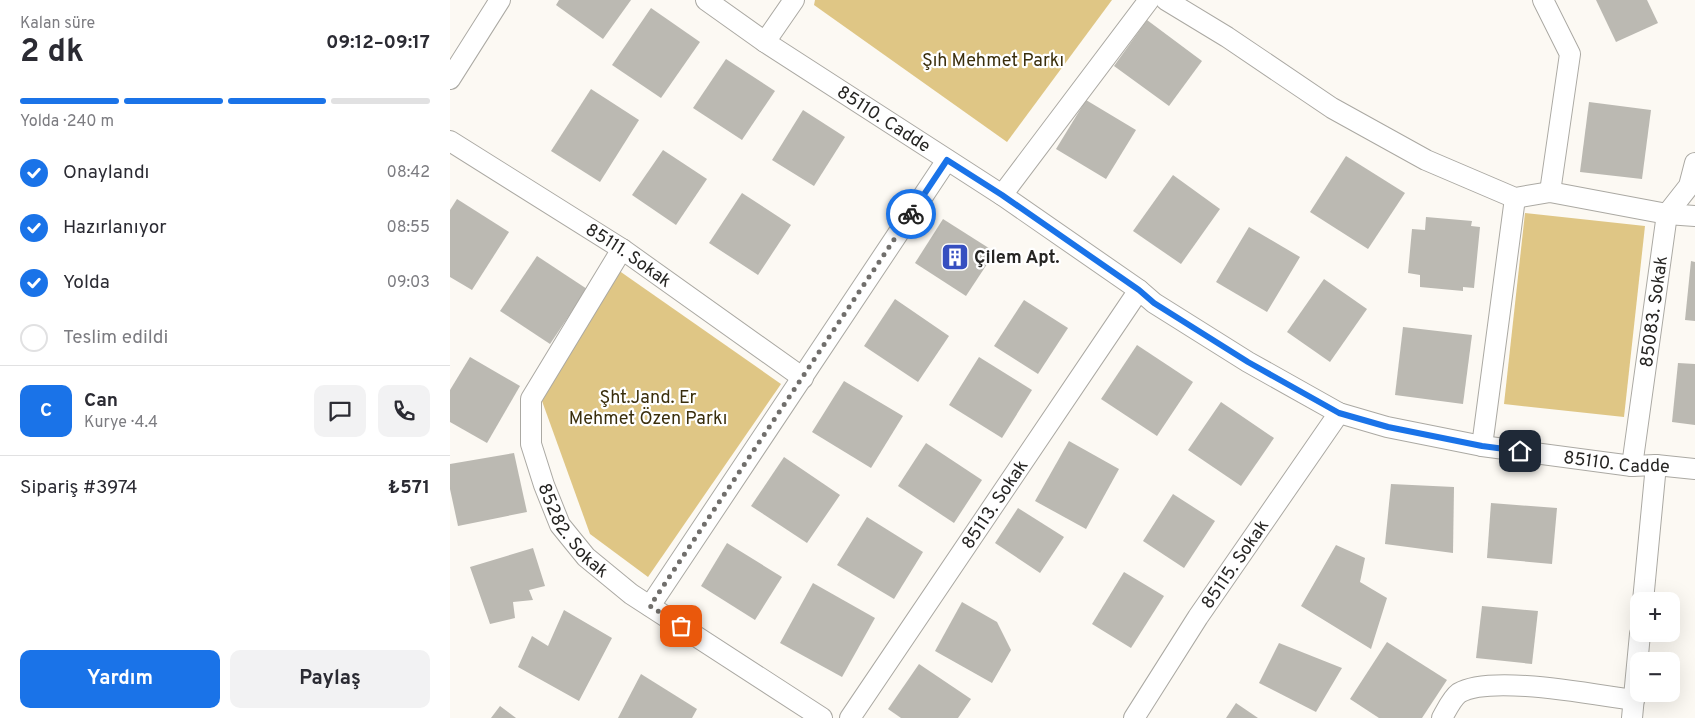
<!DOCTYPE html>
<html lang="tr">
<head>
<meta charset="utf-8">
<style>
	:root { --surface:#fff; --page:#f2f2f3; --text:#2b2b33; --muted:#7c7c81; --line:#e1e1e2; --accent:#1a73e8 }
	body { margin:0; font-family:Overpass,sans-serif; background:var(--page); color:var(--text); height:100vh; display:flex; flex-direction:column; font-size:19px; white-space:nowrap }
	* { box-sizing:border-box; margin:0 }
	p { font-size:16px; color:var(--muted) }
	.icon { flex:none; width:28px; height:28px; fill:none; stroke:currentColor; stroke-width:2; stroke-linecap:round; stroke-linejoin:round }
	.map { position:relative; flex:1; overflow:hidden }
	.details { display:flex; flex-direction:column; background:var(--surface); width:450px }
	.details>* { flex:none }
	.controls { position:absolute; left:1180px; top:592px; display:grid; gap:10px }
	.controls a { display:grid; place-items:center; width:50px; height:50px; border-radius:10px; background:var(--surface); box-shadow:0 5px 20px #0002; font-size:25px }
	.pin { position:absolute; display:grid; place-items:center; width:42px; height:42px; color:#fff; margin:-21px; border-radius:10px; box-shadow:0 2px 8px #0006 }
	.courier { position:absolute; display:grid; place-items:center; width:50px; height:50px; margin:-25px; border:4px solid #1a73e8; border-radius:50%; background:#fff; color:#222; box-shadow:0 1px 6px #0007 }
	.overview em { font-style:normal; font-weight:700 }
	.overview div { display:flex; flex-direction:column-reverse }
	.overview { display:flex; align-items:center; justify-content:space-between; height:85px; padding:0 20px }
	h1 { font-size:32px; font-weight:700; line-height:38px }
	.bar { display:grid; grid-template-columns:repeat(4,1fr); gap:8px 5px; align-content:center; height:60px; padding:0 20px }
	.bar i { height:6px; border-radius:4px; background:var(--line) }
	.bar .selected { background:var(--accent) }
	.bar p { grid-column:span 4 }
	.line { display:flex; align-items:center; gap:12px; padding:0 20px; border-top:1px solid var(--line) }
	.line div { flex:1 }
	.round { display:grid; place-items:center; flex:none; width:52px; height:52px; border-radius:10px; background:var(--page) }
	ol { padding:0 20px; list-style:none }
	li { display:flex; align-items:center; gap:15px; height:55px }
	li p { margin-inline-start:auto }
	li .icon { padding:5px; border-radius:50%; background:var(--accent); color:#fff; stroke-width:4 }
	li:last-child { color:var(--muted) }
	li i { width:28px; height:28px; border:2px solid var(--line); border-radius:50% }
	.primary-button { display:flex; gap:10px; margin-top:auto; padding:10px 20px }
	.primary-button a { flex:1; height:58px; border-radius:10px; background:var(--accent); color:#fff; font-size:20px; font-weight:700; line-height:58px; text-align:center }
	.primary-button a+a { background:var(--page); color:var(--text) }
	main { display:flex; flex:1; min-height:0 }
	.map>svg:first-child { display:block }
</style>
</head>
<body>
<main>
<section class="details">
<div class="overview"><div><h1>2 dk</h1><p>Kalan süre</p></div><em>09:12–09:17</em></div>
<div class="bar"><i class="selected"></i><i class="selected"></i><i class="selected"></i><i></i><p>Yolda · 240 m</p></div>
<ol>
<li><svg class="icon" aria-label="check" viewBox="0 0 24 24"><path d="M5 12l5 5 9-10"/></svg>Onaylandı<p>08:42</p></li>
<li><svg class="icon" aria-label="check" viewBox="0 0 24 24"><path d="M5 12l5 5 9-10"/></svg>Hazırlanıyor<p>08:55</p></li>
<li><svg class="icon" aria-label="check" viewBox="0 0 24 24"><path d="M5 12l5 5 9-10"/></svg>Yolda<p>09:03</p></li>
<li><i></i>Teslim edildi</li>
</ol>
<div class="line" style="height:90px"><b class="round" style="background:var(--accent);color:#fff">C</b><div><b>Can</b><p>Kurye · 4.4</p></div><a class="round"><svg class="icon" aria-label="chat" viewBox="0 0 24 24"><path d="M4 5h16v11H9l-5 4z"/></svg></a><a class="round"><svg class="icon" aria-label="phone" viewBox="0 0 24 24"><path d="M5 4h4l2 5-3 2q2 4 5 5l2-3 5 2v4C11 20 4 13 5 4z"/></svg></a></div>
<div class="line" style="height:65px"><div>Sipariş #3974</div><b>₺571</b></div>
<div class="primary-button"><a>Yardım</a><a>Paylaş</a></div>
</section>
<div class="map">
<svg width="1245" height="718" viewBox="0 0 1245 718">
	<rect width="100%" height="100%" fill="#fcf9f3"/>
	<g fill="#dfc685">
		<polygon points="365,0 662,0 557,142 364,5"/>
		<polygon points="1075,213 1195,226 1174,417 1054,404"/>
		<polygon points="168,270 331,384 198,577 140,534 92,401"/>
	</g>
	<g fill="#bbb9b2">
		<polygon points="109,0 181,0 153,39 106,5"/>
		<polygon points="1146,0 1197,0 1208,23 1166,42"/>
		<polygon points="201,8 250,42 211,98 162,65"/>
		<polygon points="697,20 752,61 719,106 664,66"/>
		<polygon points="276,59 325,91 292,140 243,108"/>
		<polygon points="141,89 189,120 150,182 101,151"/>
		<polygon points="636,100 686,130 656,179 606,149"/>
		<polygon points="1139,102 1201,110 1192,179 1130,172"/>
		<polygon points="353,110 395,137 364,186 322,160"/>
		<polygon points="213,150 257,179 226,225 182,195"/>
		<polygon points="896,156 955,193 918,249 860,212"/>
		<polygon points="723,175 770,209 731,264 683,231"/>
		<polygon points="292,193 341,225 308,275 259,243"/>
		<polygon points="7,199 59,232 22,290 0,277 0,210"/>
		<polygon points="976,217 1022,221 1021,226 1030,227 1024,288 1013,287 1013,291 970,287 970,275 958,273 962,229 975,230"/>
		<polygon points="493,219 545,252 516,296 465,263"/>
		<polygon points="799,227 850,257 817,312 766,282"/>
		<polygon points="87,256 137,289 100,344 50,311"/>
		<polygon points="1241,261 1245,262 1245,321 1235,320"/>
		<polygon points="874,279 917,309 880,362 837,332"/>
		<polygon points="445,299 499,336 468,382 414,346"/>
		<polygon points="574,300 618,328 588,374 544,346"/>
		<polygon points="953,327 1022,335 1013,404 945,395"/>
		<polygon points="687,345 743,382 707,436 651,399"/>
		<polygon points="20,357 70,386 37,443 0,422 0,390"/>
		<polygon points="529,357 582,390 552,438 499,405"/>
		<polygon points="1228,363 1245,364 1245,425 1222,422"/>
		<polygon points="394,381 453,416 421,468 362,432"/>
		<polygon points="771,402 824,438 791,486 738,450"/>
		<polygon points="619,441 669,469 636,529 585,501"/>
		<polygon points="476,443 532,480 504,523 448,486"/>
		<polygon points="64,453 77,512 8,526 0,489 0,464"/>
		<polygon points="334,457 390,495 357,543 301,506"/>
		<polygon points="941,484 1004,487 1003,553 935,544"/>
		<polygon points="723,494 765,521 734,568 693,541"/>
		<polygon points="1041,503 1107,508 1102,564 1037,558"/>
		<polygon points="568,508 614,537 590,573 545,543"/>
		<polygon points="417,517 473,552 444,599 387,565"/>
		<polygon points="277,543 332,577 305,620 251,586"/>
		<polygon points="886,545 915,558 910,582 937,598 921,649 851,606"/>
		<polygon points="83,548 95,586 79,590 83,600 63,602 65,618 40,624 20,567"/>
		<polygon points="674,572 714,596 681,648 642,624"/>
		<polygon points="363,583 425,618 392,677 330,643"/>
		<polygon points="512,602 547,622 561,650 542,683 485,651"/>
		<polygon points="1032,606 1088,611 1082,664 1026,658"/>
		<polygon points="114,610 162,638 129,701 68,667 82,636 98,646"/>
		<polygon points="937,642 997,680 972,718 929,718 900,699"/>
		<polygon points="829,643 892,668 866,712 809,683"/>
		<polygon points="469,664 521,699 508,718 451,718 438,709"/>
		<polygon points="191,674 247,709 242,718 168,718"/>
		<polygon points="786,703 808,718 776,718"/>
		<polygon points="50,706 66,718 41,718"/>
	</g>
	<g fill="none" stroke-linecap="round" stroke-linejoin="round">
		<g stroke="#aba9a3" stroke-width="22">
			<g id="minor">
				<path id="s1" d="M256,0L315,42L552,195L689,290L704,303L798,362L889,413L937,427L1032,446L1182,466L1206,465L1245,469"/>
				<polyline points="716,0 777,37 882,108 976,160 1065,198 1100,192 1217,214 1245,216"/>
				<polyline points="1093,0 1120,54 1100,192"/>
				<polyline points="315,42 344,0"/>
				<polyline points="0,79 50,0"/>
				<path id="s2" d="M0,141L172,249L353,378"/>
				<polyline points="552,195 699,0"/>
				<path id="s3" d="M172,249L81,399V444L94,485L110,525L136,557L181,594L372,718"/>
				<polyline points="1032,446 1065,198"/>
				<path id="s4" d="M1182,466L1217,214L1239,186L1245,163"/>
				<polyline points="1193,601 1206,465"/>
				<polyline points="200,606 497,160"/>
				<path id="s5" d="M400,718L689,290"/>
				<path id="s6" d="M684,718L748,617L889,413"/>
				<path d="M992,718C996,711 1002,698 1009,693C1041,674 1145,695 1184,700"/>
				<polyline points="1182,718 1190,634"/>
			</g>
		</g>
		<use href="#minor" stroke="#fff" stroke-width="20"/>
	</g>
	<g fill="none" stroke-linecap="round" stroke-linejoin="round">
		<polyline stroke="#716f6c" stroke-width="5" stroke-dasharray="0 9" points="231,626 200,606 461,214"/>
		<polyline stroke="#1a73e8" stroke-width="6" points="461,214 497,160 552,195 689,290 704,303 798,362 889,413 938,427 1032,446 1070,451"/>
	</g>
	<defs>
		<g id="building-square" transform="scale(1.4375)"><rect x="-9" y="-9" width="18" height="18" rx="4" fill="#364fc0" stroke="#fff"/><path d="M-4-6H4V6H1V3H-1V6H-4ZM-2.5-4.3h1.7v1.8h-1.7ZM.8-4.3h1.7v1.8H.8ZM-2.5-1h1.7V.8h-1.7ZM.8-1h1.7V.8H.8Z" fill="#fff"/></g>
	</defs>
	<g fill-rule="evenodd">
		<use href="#building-square" x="505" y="257"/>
	</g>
	<g text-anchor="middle" stroke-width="4.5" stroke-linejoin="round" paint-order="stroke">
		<g font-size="18" fill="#3a2e0c" stroke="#fff">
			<text x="543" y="66">Şıh Mehmet Parkı</text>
			<text x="198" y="403">Şht.Jand. Er<tspan x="198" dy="21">Mehmet Özen Parkı</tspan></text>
		</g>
		<g font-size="18" fill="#262523" stroke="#fff">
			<text dy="6" stroke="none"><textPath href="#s1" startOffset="214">85110. Cadde</textPath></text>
			<text dy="6" stroke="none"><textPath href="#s2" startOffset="212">85111. Sokak</textPath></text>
			<text dy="6" stroke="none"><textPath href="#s4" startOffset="156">85083. Sokak</textPath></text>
			<text dy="6" stroke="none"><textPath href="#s1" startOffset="1039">85110. Cadde</textPath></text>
			<text dy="6" stroke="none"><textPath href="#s5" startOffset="258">85113. Sokak</textPath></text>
			<text dy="6" stroke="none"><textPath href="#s3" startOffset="318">85282. Sokak</textPath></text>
			<text dy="6" stroke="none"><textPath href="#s6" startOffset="184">85115. Sokak</textPath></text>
		</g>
		<g font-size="18" font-weight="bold" fill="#262523" stroke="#fff" text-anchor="start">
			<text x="524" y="263">Çilem Apt.</text>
		</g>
	</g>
</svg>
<div class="controls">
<a>+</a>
<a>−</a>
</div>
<div class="pin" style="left:231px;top:626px;background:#ea580c"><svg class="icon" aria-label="bag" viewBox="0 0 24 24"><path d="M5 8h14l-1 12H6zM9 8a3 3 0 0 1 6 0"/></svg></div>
<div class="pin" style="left:1070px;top:451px;background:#1f2937"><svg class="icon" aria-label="home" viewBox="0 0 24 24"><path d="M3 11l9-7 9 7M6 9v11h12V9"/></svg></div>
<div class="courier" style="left:461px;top:214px"><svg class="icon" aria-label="bike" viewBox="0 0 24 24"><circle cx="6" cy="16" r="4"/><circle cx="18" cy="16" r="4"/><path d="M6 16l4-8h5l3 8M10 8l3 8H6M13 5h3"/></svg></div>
</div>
</main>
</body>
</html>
